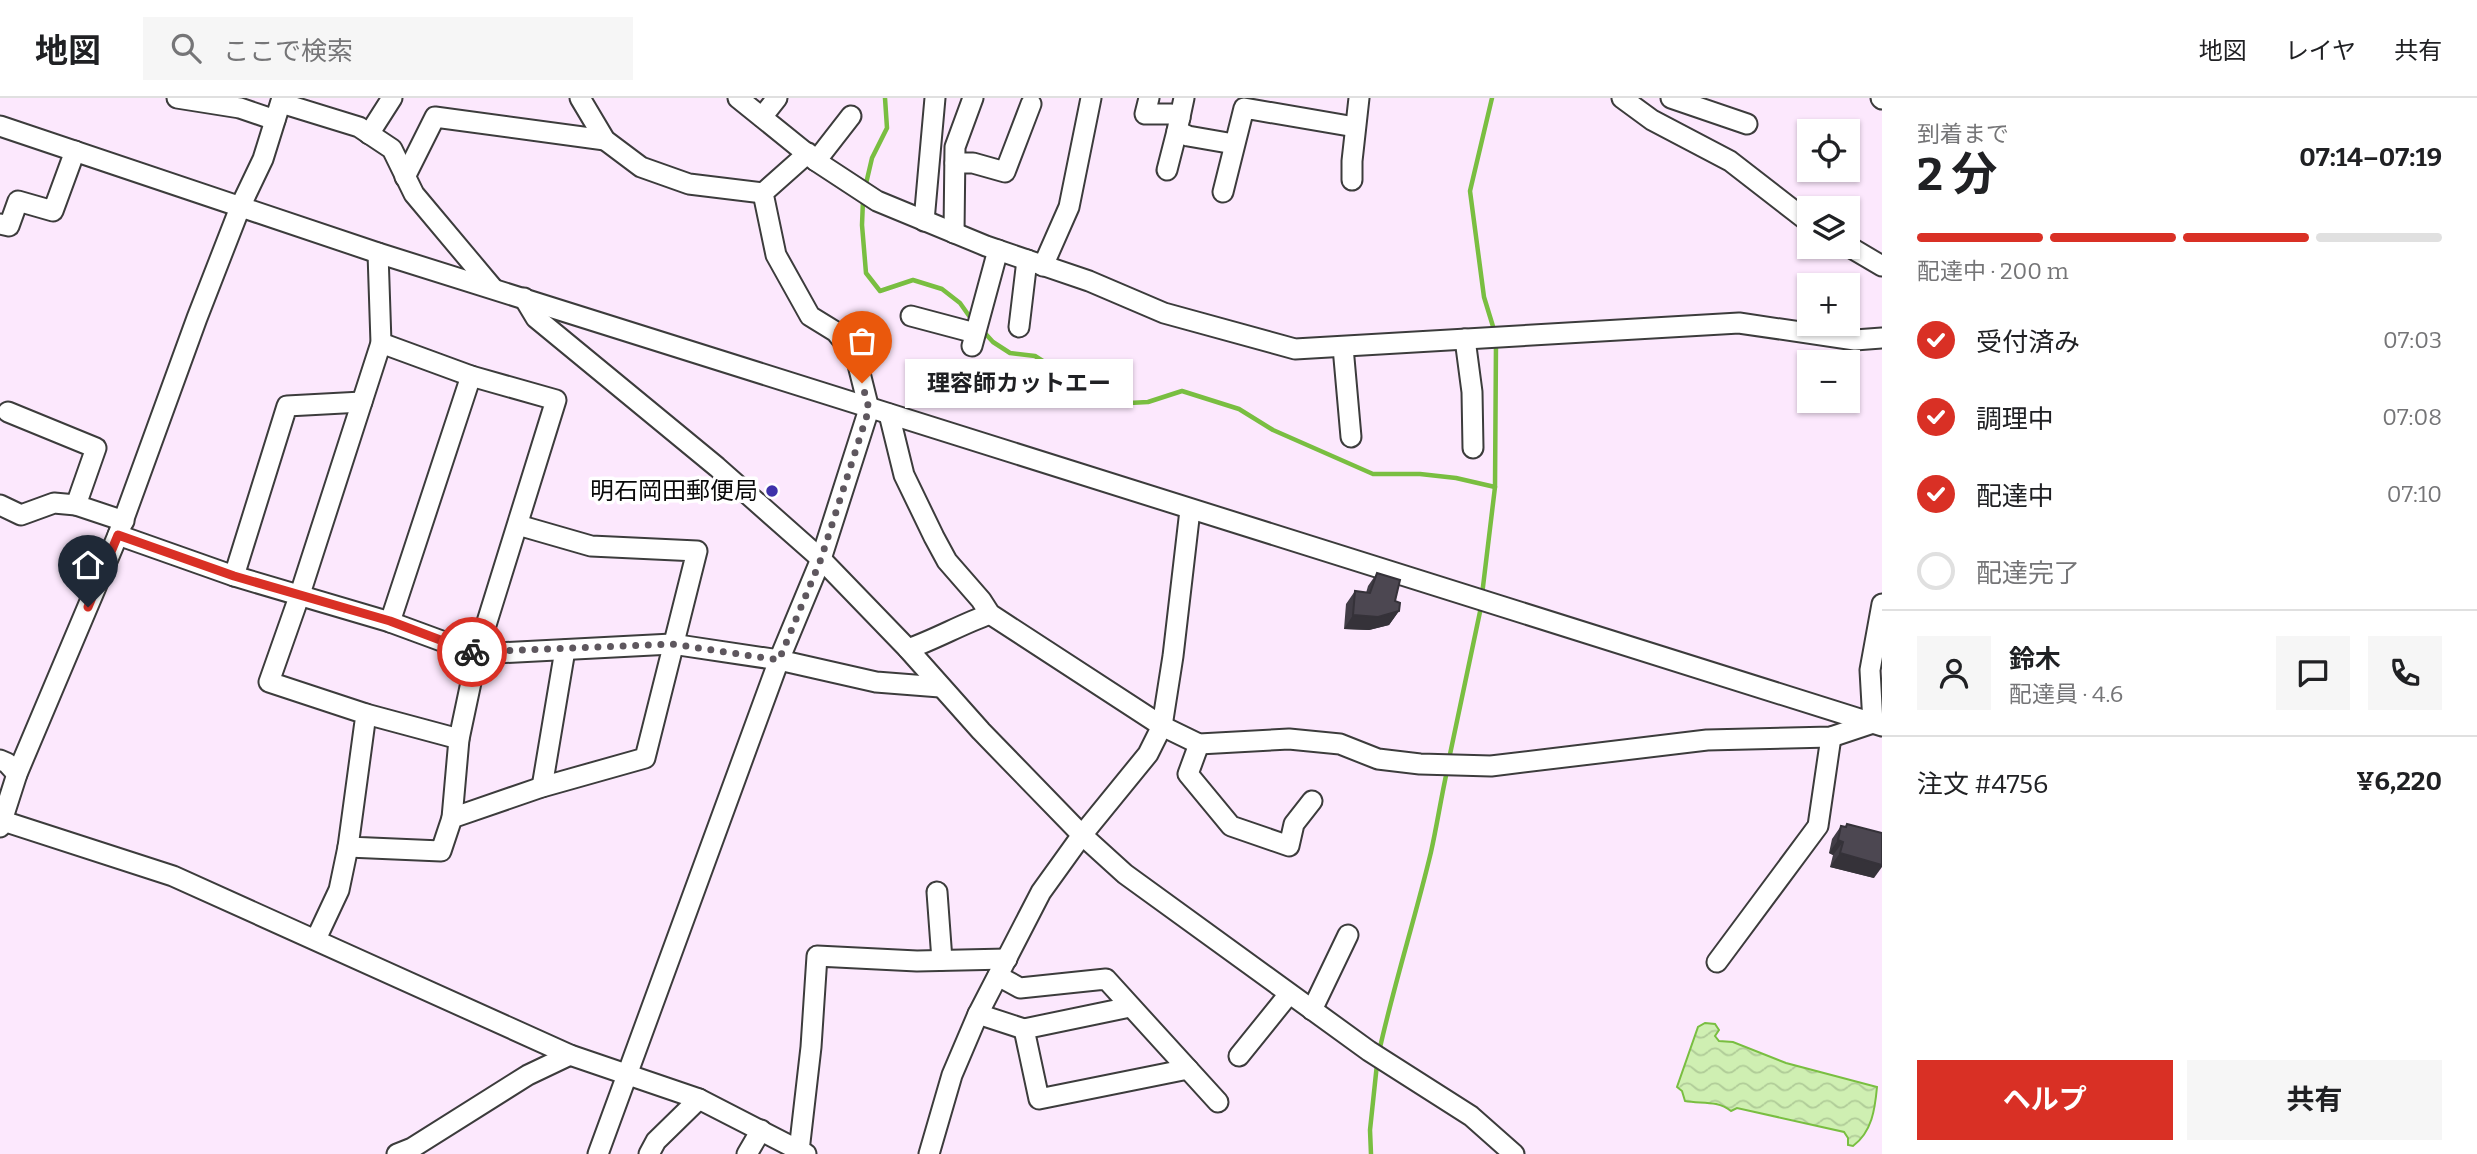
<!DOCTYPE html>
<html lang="ja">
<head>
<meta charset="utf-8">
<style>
	:root { --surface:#fff; --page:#f6f6f6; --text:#202124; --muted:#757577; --line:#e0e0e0; --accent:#d93025 }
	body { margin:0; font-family:Bitter,"Noto Sans JP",serif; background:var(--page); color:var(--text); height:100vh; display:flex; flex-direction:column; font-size:26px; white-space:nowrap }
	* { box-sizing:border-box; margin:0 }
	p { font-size:23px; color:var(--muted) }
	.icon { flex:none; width:38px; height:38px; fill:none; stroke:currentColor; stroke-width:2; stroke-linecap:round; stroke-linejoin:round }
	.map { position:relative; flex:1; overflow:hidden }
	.panel { display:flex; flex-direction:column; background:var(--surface); width:595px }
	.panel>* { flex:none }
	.fabs { position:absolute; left:1797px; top:21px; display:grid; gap:14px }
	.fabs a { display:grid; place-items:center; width:63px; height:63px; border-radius:0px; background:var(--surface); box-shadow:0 2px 5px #0004; font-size:35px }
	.pin { position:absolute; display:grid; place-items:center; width:60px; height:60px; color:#fff; margin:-72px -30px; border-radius:50% 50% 50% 0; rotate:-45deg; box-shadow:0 0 7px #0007 }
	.pin .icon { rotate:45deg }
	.courier { position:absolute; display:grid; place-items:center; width:70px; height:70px; margin:-35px; border:5px solid #d93025; border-radius:50%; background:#fff; color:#222; box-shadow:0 2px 9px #0007 }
	.bubble { position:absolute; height:49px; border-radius:0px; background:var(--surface); box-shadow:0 2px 5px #0004; font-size:23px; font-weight:700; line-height:49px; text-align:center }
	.head em { font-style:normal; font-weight:700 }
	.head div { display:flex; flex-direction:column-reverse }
	.head { display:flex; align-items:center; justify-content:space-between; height:119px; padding:0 35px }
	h1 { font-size:46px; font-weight:700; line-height:52px }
	.bar { display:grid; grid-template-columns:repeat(4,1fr); gap:10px 7px; align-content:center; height:84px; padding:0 35px }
	.bar i { height:9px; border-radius:5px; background:var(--line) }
	.bar .current { background:var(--accent) }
	.bar p { grid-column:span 4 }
	.line { display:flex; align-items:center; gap:18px; padding:0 35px; border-top:2px solid var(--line) }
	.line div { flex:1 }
	.round { display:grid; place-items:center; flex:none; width:74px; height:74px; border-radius:0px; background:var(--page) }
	ol { padding:0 35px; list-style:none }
	li { display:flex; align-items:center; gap:21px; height:77px }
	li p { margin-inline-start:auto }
	li .icon { padding:7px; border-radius:50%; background:var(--accent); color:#fff; stroke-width:4 }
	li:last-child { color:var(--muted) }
	li i { width:38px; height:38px; border:4px solid var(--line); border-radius:50% }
	.cta { display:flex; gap:14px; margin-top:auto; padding:14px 35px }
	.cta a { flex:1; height:80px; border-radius:0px; background:var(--accent); color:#fff; font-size:28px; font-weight:700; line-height:80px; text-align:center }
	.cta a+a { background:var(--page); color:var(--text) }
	header { display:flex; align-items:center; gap:42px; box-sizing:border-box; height:98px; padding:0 35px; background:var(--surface); border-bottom:2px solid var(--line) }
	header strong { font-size:33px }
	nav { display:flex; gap:38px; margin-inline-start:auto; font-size:24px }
	.search { width:490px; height:63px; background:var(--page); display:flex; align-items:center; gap:18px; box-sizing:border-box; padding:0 24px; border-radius:0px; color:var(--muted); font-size:26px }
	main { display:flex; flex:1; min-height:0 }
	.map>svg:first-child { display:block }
</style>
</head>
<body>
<header>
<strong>地図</strong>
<div class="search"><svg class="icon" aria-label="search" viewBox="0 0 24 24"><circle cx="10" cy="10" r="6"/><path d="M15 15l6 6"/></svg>ここで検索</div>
<nav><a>地図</a><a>レイヤ</a><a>共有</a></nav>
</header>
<main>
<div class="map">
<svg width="1882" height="1056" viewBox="0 0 1882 1056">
	<defs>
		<pattern id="water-waves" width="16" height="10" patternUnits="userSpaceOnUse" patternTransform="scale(1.75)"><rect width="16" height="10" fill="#cfefb2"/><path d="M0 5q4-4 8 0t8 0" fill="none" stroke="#b0cc98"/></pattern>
	</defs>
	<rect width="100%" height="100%" fill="#fce8fd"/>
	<path fill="url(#water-waves)" stroke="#79be41" stroke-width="2" d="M1705,925L1715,926L1719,932L1715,938L1719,943L1733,944L1786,965L1877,989C1875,1011 1872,1034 1853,1048L1848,1047V1040L1844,1034L1737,1010L1731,1013C1717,1002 1701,1006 1685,1003L1682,993L1677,989L1698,929Z"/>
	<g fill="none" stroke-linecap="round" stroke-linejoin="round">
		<g stroke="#79be41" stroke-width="4.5">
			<polyline points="1492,0 1470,93 1484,199 1495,235"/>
			<polyline points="865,90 872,60 887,30 885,0"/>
			<polyline points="863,102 862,127 866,175 880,193 913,182 942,191 960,205 972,222"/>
			<polyline points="983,233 993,244 1010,255 1035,258 1110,306 1148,304 1182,293 1239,311 1273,332 1373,376 1420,376 1456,380 1495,389"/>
			<polyline points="1482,497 1495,389 1496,244"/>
			<polyline points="1449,661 1481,509"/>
			<path d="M1379,954C1394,886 1415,821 1431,754C1437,727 1441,700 1447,673"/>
			<polyline points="1371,1056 1370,1032 1377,966"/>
		</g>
		<g stroke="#3c3c3c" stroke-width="23">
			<g id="minor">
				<polyline points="177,0 240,10 275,22"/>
				<polyline points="580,0 605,42 641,69 689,86 763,95"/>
				<polyline points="738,0 816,63 877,103 986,148 1089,183 1164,215 1295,251 1739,225 1855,242 1882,240"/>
				<polyline points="1149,0 1145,16 1171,16 1180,20"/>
				<polyline points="1184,0 1177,33 1188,38 1234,46"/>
				<polyline points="1622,0 1652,22 1730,63 1810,125"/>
				<polyline points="1671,0 1747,26"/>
				<polyline points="1881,0 1882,1"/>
				<polyline points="281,5 359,29 392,51 414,96 492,189"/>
				<polyline points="762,19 777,0"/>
				<polyline points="0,28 378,155 1882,628"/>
				<polyline points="369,36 392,0"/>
				<polyline points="816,63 851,18"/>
				<polyline points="955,65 973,65 1005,74 1031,6"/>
				<polyline points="1167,72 1177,33"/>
				<polyline points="405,79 435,19 605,42"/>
				<polyline points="1352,82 1352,63 1359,0"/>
				<polyline points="1223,94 1244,10 1355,29"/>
				<polyline points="924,123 935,0"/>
				<polyline points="0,126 9,128 18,103 53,113 75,53"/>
				<polyline points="954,135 955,49 973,0"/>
				<polyline points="1848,148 1882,168"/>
				<polyline points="378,155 381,245 300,496 269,584 366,616 348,749 441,753 452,720 542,689 645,660 697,453 591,448 518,427"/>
				<polyline points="1043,168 1069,109 1091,0"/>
				<polyline points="524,200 536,220 717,369 821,461 908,551 981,633 1082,737 1125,776 1369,953 1471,1018 1514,1056"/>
				<polyline points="911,218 975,235"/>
				<polyline points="1019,229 1027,162"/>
				<polyline points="1465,241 1472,294 1473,350"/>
				<polyline points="381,245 471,278 556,302 477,556 459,641 452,720"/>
				<polyline points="972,248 998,152"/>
				<polyline points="1343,249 1351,339"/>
				<polyline points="8,314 96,350 76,407 124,423"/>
				<polyline points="889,316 904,377 934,439 947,463 981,502 990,516 1162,628 1199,646 1289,641 1340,646 1378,661 1420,666 1491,668 1707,642 1831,639 1873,625"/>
				<polyline points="0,407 21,417 54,405 76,407"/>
				<polyline points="118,437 234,478 390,524 477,556 672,546 779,562 876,584 940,589"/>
				<polyline points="234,478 287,308 362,304"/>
				<polyline points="390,524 471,278"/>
				<path d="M908,551C936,541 962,526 990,516"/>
				<polyline points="366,616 459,641"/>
				<polyline points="1873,625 1870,572 1882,506"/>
				<polyline points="1199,646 1188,676 1231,728 1289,748 1294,726 1312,703"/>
				<polyline points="0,662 7,665 17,676"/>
				<polyline points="542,689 565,552"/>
				<polyline points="3,723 173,778 570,957 699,1001 806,1056"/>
				<polyline points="0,729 17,676 118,437 197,220 241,107 263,61 282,0"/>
				<polyline points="937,794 942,862"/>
				<polyline points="316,841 339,792 348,749"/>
				<polyline points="1717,864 1818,728 1831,639"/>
				<polyline points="998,878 1020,890 1106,881 1218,1004"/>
				<polyline points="1130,909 1024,931 1039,1001 1188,971"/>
				<polyline points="1312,912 1348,837"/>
				<polyline points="978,916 1024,931"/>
				<polyline points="1239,958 1289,896"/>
				<polyline points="799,1053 811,949 817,858 917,863 1007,861"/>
				<polyline points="397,1056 412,1050 528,977 570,957"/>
				<polyline points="598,1056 779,562 821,461 869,311 856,259 836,234 810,218 776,157 763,95 808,55"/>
				<polyline points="649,1056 656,1043 699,1001"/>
				<polyline points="747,1056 761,1032"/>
				<polyline points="929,1056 952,977 978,916 1041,794 1082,737 1148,656 1162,628 1173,558 1190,412"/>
			</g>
		</g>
		<use href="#minor" stroke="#fff" stroke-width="19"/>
	</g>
	<g fill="#413d46">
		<polygon points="1377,475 1395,503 1399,513 1389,527 1369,532 1344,531 1346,506 1355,493 1366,495 1368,488"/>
		<polygon points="1847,726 1874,780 1830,769 1833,757 1829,755 1832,741 1841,728 1845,729"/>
	</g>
	<g fill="#353239">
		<polygon points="1399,513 1389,527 1369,532 1344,531 1353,517"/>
		<polygon points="1838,742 1843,744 1833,757 1829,755"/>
		<polygon points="1840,755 1882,767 1882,769 1874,780 1830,769"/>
	</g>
	<g fill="#4c4751" stroke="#353239" stroke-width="2">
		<polygon points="1377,475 1400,482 1395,503 1400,505 1399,513 1378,519 1353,517 1355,493 1370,495"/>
		<polygon points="1847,726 1882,735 1882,767 1840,755 1843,744 1838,742 1841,728 1846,729"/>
	</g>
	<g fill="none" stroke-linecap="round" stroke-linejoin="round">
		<polyline stroke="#5e575e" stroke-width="7" stroke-dasharray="0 12.6" points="472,554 672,546 779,562 821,461 869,311 862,285"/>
		<polyline stroke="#d93025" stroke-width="9" points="88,509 118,437 234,478 390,523 472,554"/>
	</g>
	<circle fill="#3e31aa" stroke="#fff" stroke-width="2.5" cx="772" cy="393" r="7"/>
	<g text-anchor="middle" stroke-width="7" stroke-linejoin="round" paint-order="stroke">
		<g font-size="24" fill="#090909" stroke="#fff" text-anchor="end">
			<text x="758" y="401">明石岡田郵便局</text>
		</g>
	</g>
</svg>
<div class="fabs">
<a><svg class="icon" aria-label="locate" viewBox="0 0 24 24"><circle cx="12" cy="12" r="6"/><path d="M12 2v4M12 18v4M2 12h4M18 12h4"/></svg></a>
<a><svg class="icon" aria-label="layers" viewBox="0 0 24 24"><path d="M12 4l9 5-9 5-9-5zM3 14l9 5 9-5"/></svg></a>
<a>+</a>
<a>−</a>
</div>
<div class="pin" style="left:862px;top:285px;background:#ea580c"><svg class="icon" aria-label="bag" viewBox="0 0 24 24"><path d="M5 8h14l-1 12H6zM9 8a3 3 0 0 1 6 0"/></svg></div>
<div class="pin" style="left:88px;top:509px;background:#1f2937"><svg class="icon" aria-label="home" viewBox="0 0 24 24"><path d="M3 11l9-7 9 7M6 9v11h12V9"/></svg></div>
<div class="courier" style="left:472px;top:554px"><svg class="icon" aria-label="bike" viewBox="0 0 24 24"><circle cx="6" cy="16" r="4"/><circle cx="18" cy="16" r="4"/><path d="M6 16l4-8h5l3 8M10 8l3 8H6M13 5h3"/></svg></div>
<div class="bubble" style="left:905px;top:261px;width:228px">理容師カットエー</div>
</div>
<section class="panel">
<div class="head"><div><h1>2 分</h1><p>到着まで</p></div><em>07:14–07:19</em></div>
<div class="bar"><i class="current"></i><i class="current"></i><i class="current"></i><i></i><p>配達中 · 200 m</p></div>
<ol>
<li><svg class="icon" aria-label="check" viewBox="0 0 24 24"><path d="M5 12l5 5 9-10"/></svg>受付済み<p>07:03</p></li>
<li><svg class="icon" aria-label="check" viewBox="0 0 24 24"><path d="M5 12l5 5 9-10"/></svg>調理中<p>07:08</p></li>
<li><svg class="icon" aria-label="check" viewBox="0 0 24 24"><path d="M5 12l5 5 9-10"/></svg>配達中<p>07:10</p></li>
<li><i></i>配達完了</li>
</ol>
<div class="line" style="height:126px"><a class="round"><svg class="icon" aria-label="person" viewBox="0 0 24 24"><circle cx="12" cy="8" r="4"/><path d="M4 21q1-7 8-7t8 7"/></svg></a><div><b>鈴木</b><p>配達員 · 4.6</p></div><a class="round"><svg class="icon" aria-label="chat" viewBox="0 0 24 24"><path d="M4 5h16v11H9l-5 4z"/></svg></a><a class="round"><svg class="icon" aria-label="phone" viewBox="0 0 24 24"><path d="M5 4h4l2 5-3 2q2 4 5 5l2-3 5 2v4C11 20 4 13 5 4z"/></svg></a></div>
<div class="line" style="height:91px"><div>注文 #4756</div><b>¥6,220</b></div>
<div class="cta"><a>ヘルプ</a><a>共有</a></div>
</section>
</main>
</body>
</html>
